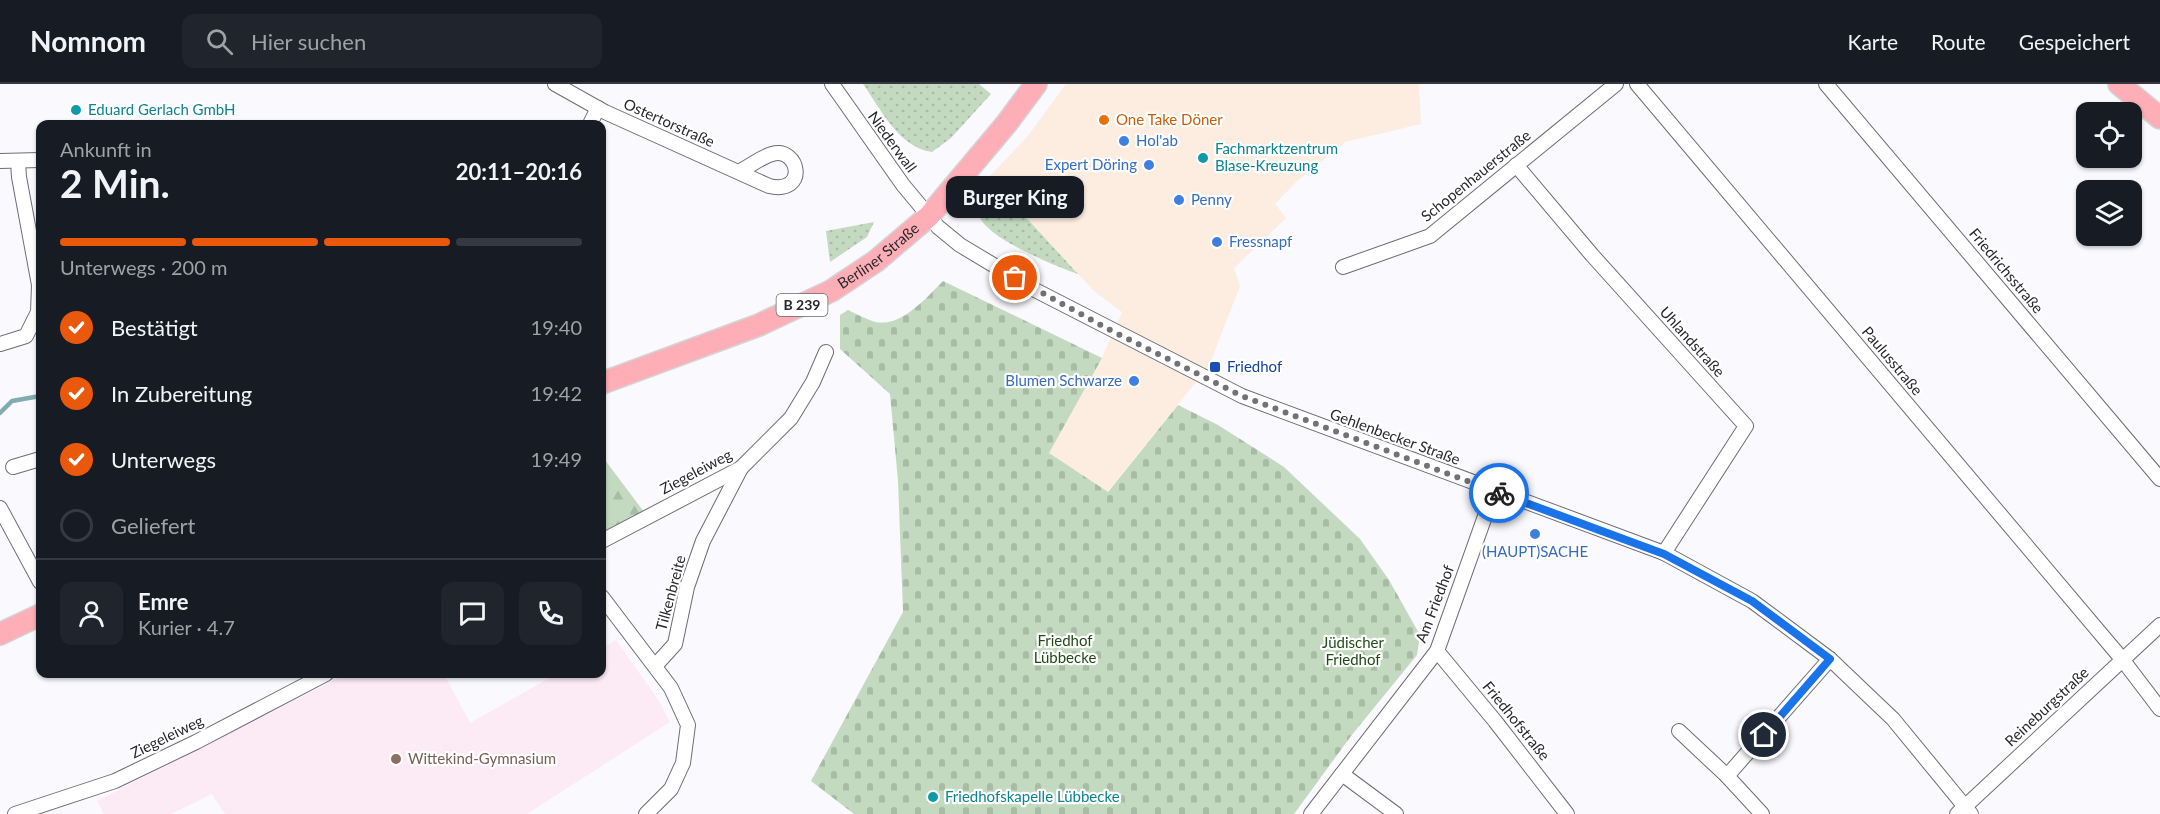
<!DOCTYPE html>
<html lang="de">
<head>
<meta charset="utf-8">
<style>
	:root { --surface:#171b24; --page:#20242c; --text:#f1f3f6; --muted:#9ea1a6; --line:#363941; --accent:#ea580c }
	body { margin:0; font-family:Lato,sans-serif; background:var(--page); color:var(--text); height:100vh; display:flex; flex-direction:column; font-size:22px; white-space:nowrap }
	* { box-sizing:border-box; margin:0 }
	p { font-size:20px; color:var(--muted) }
	.icon { flex:none; width:33px; height:33px; fill:none; stroke:currentColor; stroke-width:2; stroke-linecap:round; stroke-linejoin:round }
	.map { position:relative; flex:1; overflow:hidden }
	.panel { position:absolute; left:36px; top:36px; width:570px; height:558px; display:flex; flex-direction:column; background:var(--surface); border-radius:12px; box-shadow:0 2px 4px #0004 }
	.panel>* { flex:none }
	.fabs { position:absolute; left:2076px; top:18px; display:grid; gap:12px }
	.fabs a { display:grid; place-items:center; width:66px; height:66px; border-radius:12px; background:var(--surface); box-shadow:0 2px 4px #0004; font-size:30px }
	.pin { position:absolute; display:grid; place-items:center; width:51px; height:51px; color:#fff; margin:-26px; border:3px solid #fff; border-radius:50%; box-shadow:0 2px 6px #0007 }
	.courier { position:absolute; display:grid; place-items:center; width:60px; height:60px; margin:-30px; border:4px solid #1a73e8; border-radius:50%; background:#fff; color:#222; box-shadow:0 2px 8px #0007 }
	.bubble { position:absolute; height:42px; border-radius:12px; background:var(--surface); box-shadow:0 2px 4px #0004; font-size:20px; font-weight:700; line-height:42px; text-align:center }
	.overview em { font-style:normal; font-weight:700 }
	.overview div { display:flex; flex-direction:column-reverse }
	.overview { display:flex; align-items:center; justify-content:space-between; height:102px; padding:0 24px }
	h1 { font-size:39px; font-weight:700; line-height:45px }
	.bar { display:grid; grid-template-columns:repeat(4,1fr); gap:9px 6px; align-content:center; height:72px; padding:0 24px }
	.bar i { height:8px; border-radius:4px; background:var(--line) }
	.bar .selected { background:var(--accent) }
	.bar p { grid-column:span 4 }
	.line { display:flex; align-items:center; gap:15px; padding:0 24px; border-top:2px solid var(--line) }
	.line div { flex:1 }
	.round { display:grid; place-items:center; flex:none; width:63px; height:63px; border-radius:12px; background:var(--page) }
	ol { padding:0 24px; list-style:none }
	li { display:flex; align-items:center; gap:18px; height:66px }
	li p { margin-inline-start:auto }
	li .icon { padding:6px; border-radius:50%; background:var(--accent); color:#fff; stroke-width:4 }
	li:last-child { color:var(--muted) }
	li i { width:33px; height:33px; border:3px solid var(--line); border-radius:50% }
	header { display:flex; align-items:center; gap:36px; box-sizing:border-box; height:84px; padding:0 30px; background:var(--surface); border-bottom:2px solid var(--line) }
	header strong { font-size:28px }
	nav { display:flex; gap:33px; margin-inline-start:auto; font-size:21px }
	.search { width:420px; height:54px; background:var(--page); display:flex; align-items:center; gap:15px; box-sizing:border-box; padding:0 21px; border-radius:12px; color:var(--muted); font-size:22px }
	.map>svg:first-child { display:block }
</style>
</head>
<body>
<header>
<strong>Nomnom</strong>
<div class="search"><svg class="icon" aria-label="search" viewBox="0 0 24 24"><circle cx="10" cy="10" r="6"/><path d="M15 15l6 6"/></svg>Hier suchen</div>
<nav><a>Karte</a><a>Route</a><a>Gespeichert</a></nav>
</header>
<div class="map">
<svg width="2160" height="730" viewBox="0 0 2160 730">
	<defs>
		<pattern id="grass-dots" width="8" height="8" patternUnits="userSpaceOnUse" patternTransform="scale(1.5)"><rect width="8" height="8" fill="#c4dac0"/><path d="M2 2h.1M6 6h.1" fill="none" stroke="#a8bba5" stroke-width="1.8" stroke-linecap="round"/></pattern>
		<pattern id="forest-firs" width="22" height="20" patternUnits="userSpaceOnUse" patternTransform="scale(1.5)"><rect width="22" height="20" fill="#c4dac0"/><path d="M5 1l3.5 6h-7zM16 11l3.5 6h-7z" fill="#a8bba5"/></pattern>
		<pattern id="cemetery-stones" width="16" height="16" patternUnits="userSpaceOnUse" patternTransform="scale(1.5)"><rect width="16" height="16" fill="#c4dac0"/><path d="M2 7V4a2 2 0 0 1 4 0v3zM10 15v-3a2 2 0 0 1 4 0v3z" fill="#a8bba5"/></pattern>
	</defs>
	<rect width="100%" height="100%" fill="#f9f9fe"/>
	<polygon fill="#fcede0" points="1066,0 1419,0 1421,40 1345,58 1295,99 1275,120 1286,134 1234,184 1240,202 1209,282 1107,408 1048,369 1102,274 1122,228 1094,207 989,93 1027,53"/>
	<polygon fill="#fceaf4" points="616,556 659,617 670,638 527,730 225,730 212,710 171,730 104,730 97,717 346,590 444,590 470,639 557,590 602,590 602,564"/>
	<g fill="url(#grass-dots)">
		<path d="M863,0H979L991,10L951,54L932,68C898,63 881,25 863,0Z"/>
		<path d="M989,93L1078,190C1055,182 988,155 979,132C974,118 982,104 989,93Z"/>
		<polygon points="874,138 867,153 830,178 826,147"/>
	</g>
	<polygon fill="url(#forest-firs)" points="602,372 644,428 602,452"/>
	<path fill="url(#cemetery-stones)" d="M943,197L1102,274L1049,369L1108,408L1178,321L1218,341L1284,383L1360,455L1389,496L1420,551L1417,571L1351,652L1294,730H854L811,697L903,528L898,397L890,310L840,265V231L848,226C857,230 866,235 875,238C901,244 927,213 943,197Z"/>
	<g fill="none" stroke-linecap="round" stroke-linejoin="round">
		<polyline stroke="#80acb2" stroke-width="4.5" points="0,329 12,317 40,312"/>
		<g stroke="#6c6c77" stroke-width="16">
			<g id="street">
				<path d="M555,0L605,28L769,102C809,111 799,62 772,70C761,73 749,83 738,88"/>
				<polyline points="832,0 903,101 938,143 960,161 1035,206 1242,312 1664,469 1752,517 1830,575 1893,635 1971,730"/>
				<polyline points="1637,0 2122,575 2160,625"/>
				<polyline points="1826,0 2160,395"/>
				<polyline points="590,40 598,24"/>
				<polyline points="0,77 40,76"/>
				<polyline points="1516,81 1592,171 1746,342 1664,469"/>
				<polyline points="1343,183 1430,152 1616,0"/>
				<polyline points="0,260 26,252 38,228 39,201 19,93 18,78"/>
				<polyline points="13,383 40,375"/>
				<polyline points="0,424 40,498"/>
				<polyline points="602,457 741,384 791,334 813,298 826,268"/>
				<polyline points="602,513 671,604 688,641 683,679 671,705 646,730"/>
				<polyline points="1437,567 1495,637 1567,730"/>
				<polyline points="655,582 675,560 687,503 703,457 741,384"/>
				<polyline points="1679,647 1727,692 1762,730"/>
				<polyline points="1342,690 1396,730"/>
				<polyline points="1727,692 1830,575"/>
				<polyline points="15,730 115,697 196,658 326,590"/>
				<polyline points="1311,730 1437,567 1494,407"/>
				<polyline points="1957,730 2160,541"/>
			</g>
		</g>
		<g stroke="#d4d4d5" stroke-width="24">
			<g id="primary">
				<polyline points="2119,0 2160,34"/>
				<path id="s1" d="M602,299L759,241L831,207L876,177L929,132L1007,39L1036,0"/>
				<polyline points="0,550 40,531"/>
			</g>
		</g>
		<use href="#street" stroke="#fff" stroke-width="14"/>
		<use href="#primary" stroke="#feaeb6" stroke-width="21"/>
	</g>
	<g fill="none" stroke-linecap="round" stroke-linejoin="round">
		<polyline stroke="#717176" stroke-width="6" stroke-dasharray="0 10.8" points="1015,194 1110,246 1242,312 1499,409"/>
		<polyline stroke="#1a73e8" stroke-width="8" points="1499,409 1664,470 1752,517 1830,575 1764,651"/>
	</g>
	<g fill="#0f9aa8" stroke="#fff" stroke-width="2">
		<circle cx="76" cy="26" r="6"/>
		<circle cx="1203" cy="74" r="6"/>
		<circle cx="933" cy="713" r="6"/>
	</g>
	<circle fill="#e8710a" stroke="#fff" stroke-width="2" cx="1104" cy="36" r="6"/>
	<g fill="#3f7fe0" stroke="#fff" stroke-width="2">
		<circle cx="1124" cy="57" r="6"/>
		<circle cx="1149" cy="81" r="6"/>
		<circle cx="1179" cy="116" r="6"/>
		<circle cx="1217" cy="158" r="6"/>
		<circle cx="1134" cy="297" r="6"/>
		<circle cx="1535" cy="450" r="6"/>
	</g>
	<rect fill="#1a4fb4" stroke="#fff" stroke-width="2" x="1209" y="277" width="12" height="12" rx="3"/>
	<circle fill="#8d6e63" stroke="#fff" stroke-width="2" cx="396" cy="675" r="6"/>
	<g text-anchor="middle" stroke-width="4.5" stroke-linejoin="round" paint-order="stroke">
		<rect fill="#fff" stroke="#68686b" stroke-width="1.5" x="776.5" y="210" width="51" height="22" rx="4.5"/>
		<g font-size="14" font-weight="bold" fill="#28282c">
			<text x="802" y="226">B 239</text>
		</g>
		<g font-size="15" fill="#0d838f" stroke="#fff" text-anchor="start">
			<text x="88" y="31">Eduard Gerlach GmbH</text>
			<text x="1215" y="70">Fachmarktzentrum<tspan x="1215" dy="17">Blase-Kreuzung</tspan></text>
			<text x="945" y="718">Friedhofskapelle Lübbecke</text>
		</g>
		<g font-size="15" fill="#c56008" stroke="#fff" text-anchor="start">
			<text x="1116" y="41">One Take Döner</text>
		</g>
		<g font-size="15" fill="#28282c" stroke="#fff">
			<text transform="translate(669 39) rotate(24)" y="5">Ostertorstraße</text>
			<text transform="translate(892 58) rotate(54)" y="5">Niederwall</text>
			<text transform="translate(1476 92) rotate(-39)" y="5">Schopenhauerstraße</text>
			<text dy="5" stroke="none"><textPath href="#s1" startOffset="306">Berliner Straße</textPath></text>
			<text transform="translate(2006 187) rotate(50)" y="5">Friedrichsstraße</text>
			<text transform="translate(1692 258) rotate(48)" y="5">Uhlandstraße</text>
			<text transform="translate(1892 277) rotate(50)" y="5">Paulusstraße</text>
			<text transform="translate(1395 353) rotate(20)" y="5">Gehlenbecker Straße</text>
			<text transform="translate(696 388) rotate(-28)" y="5">Ziegeleiweg</text>
			<text transform="translate(671 509) rotate(-75)" y="5">Tilkenbreite</text>
			<text transform="translate(1435 520) rotate(-69)" y="5">Am Friedhof</text>
			<text transform="translate(2047 623) rotate(-43)" y="5">Reineburgstraße</text>
			<text transform="translate(1516 637) rotate(51)" y="5">Friedhofstraße</text>
			<text transform="translate(167 653) rotate(-26)" y="5">Ziegeleiweg</text>
		</g>
		<g font-size="15" fill="#366cbe" stroke="#fff" text-anchor="start">
			<text x="1136" y="62">Hol'ab</text>
			<text x="1137" y="86" text-anchor="end">Expert Döring</text>
			<text x="1191" y="121">Penny</text>
			<text x="1229" y="163">Fressnapf</text>
			<text x="1122" y="302" text-anchor="end">Blumen Schwarze</text>
			<text x="1535" y="473" text-anchor="middle">(HAUPT)SACHE</text>
		</g>
		<g font-size="15" fill="#164399" stroke="#fff" text-anchor="start">
			<text x="1227" y="288">Friedhof</text>
		</g>
		<g font-size="15" fill="#204b17" stroke="#fff">
			<text x="1065" y="562">Friedhof<tspan x="1065" dy="17">Lübbecke</tspan></text>
			<text x="1353" y="564">Jüdischer<tspan x="1353" dy="17">Friedhof</tspan></text>
		</g>
		<g font-size="15" fill="#785e54" stroke="#fff" text-anchor="start">
			<text x="408" y="680">Wittekind-Gymnasium</text>
		</g>
	</g>
</svg>
<div class="fabs">
<a><svg class="icon" aria-label="locate" viewBox="0 0 24 24"><circle cx="12" cy="12" r="6"/><path d="M12 2v4M12 18v4M2 12h4M18 12h4"/></svg></a>
<a><svg class="icon" aria-label="layers" viewBox="0 0 24 24"><path d="M12 4l9 5-9 5-9-5zM3 14l9 5 9-5"/></svg></a>
</div>
<div class="pin" style="left:1015px;top:194px;background:#ea580c"><svg class="icon" aria-label="bag" viewBox="0 0 24 24"><path d="M5 8h14l-1 12H6zM9 8a3 3 0 0 1 6 0"/></svg></div>
<div class="pin" style="left:1764px;top:651px;background:#1f2937"><svg class="icon" aria-label="home" viewBox="0 0 24 24"><path d="M3 11l9-7 9 7M6 9v11h12V9"/></svg></div>
<div class="courier" style="left:1499px;top:409px"><svg class="icon" aria-label="bike" viewBox="0 0 24 24"><circle cx="6" cy="16" r="4"/><circle cx="18" cy="16" r="4"/><path d="M6 16l4-8h5l3 8M10 8l3 8H6M13 5h3"/></svg></div>
<div class="bubble" style="left:946px;top:92px;width:138px">Burger King</div>
<section class="panel">
<div class="overview"><div><h1>2 Min.</h1><p>Ankunft in</p></div><em>20:11–20:16</em></div>
<div class="bar"><i class="selected"></i><i class="selected"></i><i class="selected"></i><i></i><p>Unterwegs · 200 m</p></div>
<ol>
<li><svg class="icon" aria-label="check" viewBox="0 0 24 24"><path d="M5 12l5 5 9-10"/></svg>Bestätigt<p>19:40</p></li>
<li><svg class="icon" aria-label="check" viewBox="0 0 24 24"><path d="M5 12l5 5 9-10"/></svg>In Zubereitung<p>19:42</p></li>
<li><svg class="icon" aria-label="check" viewBox="0 0 24 24"><path d="M5 12l5 5 9-10"/></svg>Unterwegs<p>19:49</p></li>
<li><i></i>Geliefert</li>
</ol>
<div class="line" style="height:108px"><a class="round"><svg class="icon" aria-label="person" viewBox="0 0 24 24"><circle cx="12" cy="8" r="4"/><path d="M4 21q1-7 8-7t8 7"/></svg></a><div><b>Emre</b><p>Kurier · 4.7</p></div><a class="round"><svg class="icon" aria-label="chat" viewBox="0 0 24 24"><path d="M4 5h16v11H9l-5 4z"/></svg></a><a class="round"><svg class="icon" aria-label="phone" viewBox="0 0 24 24"><path d="M5 4h4l2 5-3 2q2 4 5 5l2-3 5 2v4C11 20 4 13 5 4z"/></svg></a></div>
</section>
</div>
</body>
</html>
